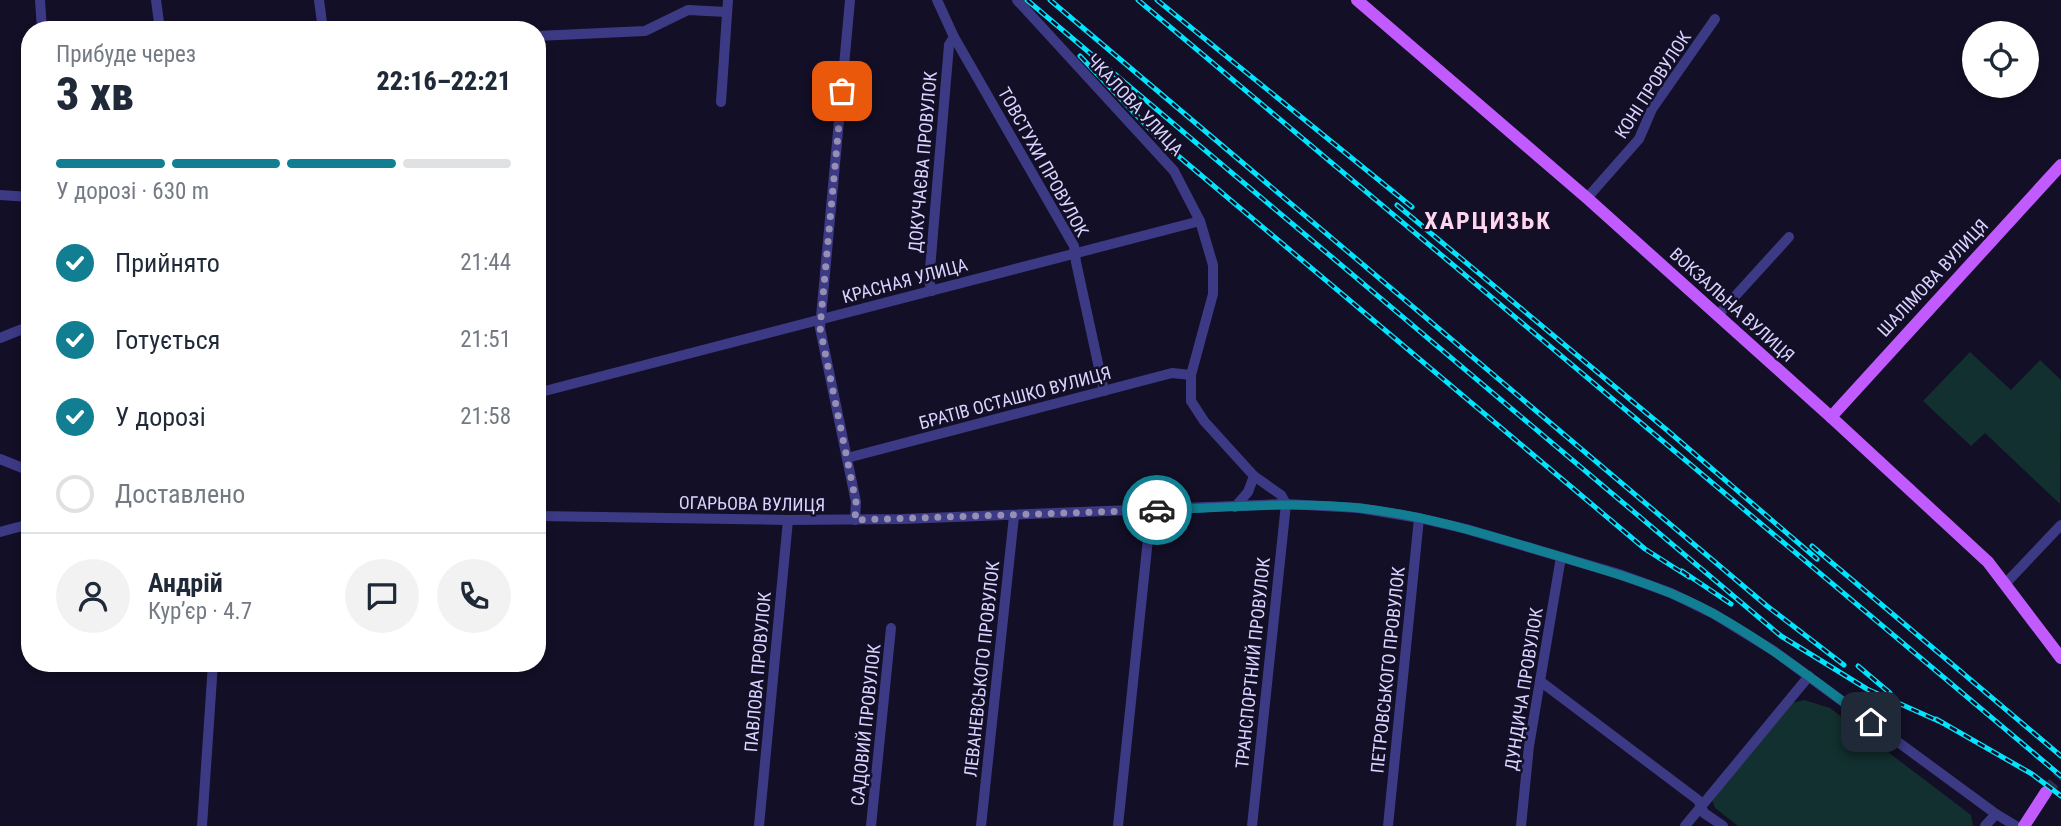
<!DOCTYPE html>
<html lang="uk">
<head>
<meta charset="utf-8">
<style>
	:root { --surface:#fff; --page:#f2f2f3; --text:#1f2937; --muted:#747a83; --line:#e0e1e3; --accent:#117e91 }
	body { margin:0; font-family:"Roboto Condensed",sans-serif; background:var(--page); color:var(--text); height:100vh; display:flex; flex-direction:column; font-size:26px; white-space:nowrap }
	* { box-sizing:border-box; margin:0 }
	p { font-size:23px; color:var(--muted) }
	.icon { flex:none; width:38px; height:38px; fill:none; stroke:currentColor; stroke-width:2; stroke-linecap:round; stroke-linejoin:round }
	.map { position:relative; flex:1; overflow:hidden }
	.side { position:absolute; left:21px; top:21px; width:525px; height:651px; display:flex; flex-direction:column; background:var(--surface); border-radius:28px; box-shadow:0 4px 10px #0003 }
	.side>* { flex:none }
	.buttons { position:absolute; left:1962px; top:21px; display:grid; gap:14px }
	.buttons a { display:grid; place-items:center; width:77px; height:77px; border-radius:50%; background:var(--surface); box-shadow:0 4px 10px #0003; font-size:35px }
	.pin { position:absolute; display:grid; place-items:center; width:60px; height:60px; color:#fff; margin:-30px; border-radius:14px; box-shadow:0 4px 10px #0006 }
	.courier { position:absolute; display:grid; place-items:center; width:70px; height:70px; margin:-35px; border:5px solid #117e91; border-radius:50%; background:#fff; color:#222; box-shadow:0 2px 9px #0007 }
	.summary em { font-style:normal; font-weight:800 }
	.summary div { display:flex; flex-direction:column-reverse }
	.summary { display:flex; align-items:center; justify-content:space-between; height:119px; padding:0 35px }
	h1 { font-size:46px; font-weight:800; line-height:52px }
	.bar { display:grid; grid-template-columns:repeat(4,1fr); gap:10px 7px; align-content:center; height:84px; padding:0 35px }
	.bar i { height:9px; border-radius:5px; background:var(--line) }
	.bar .selected { background:var(--accent) }
	.bar p { grid-column:span 4 }
	.line { display:flex; align-items:center; gap:18px; padding:0 35px; border-top:2px solid var(--line) }
	.line div { flex:1 }
	.round { display:grid; place-items:center; flex:none; width:74px; height:74px; border-radius:37px; background:var(--page) }
	ol { padding:0 35px; list-style:none }
	li { display:flex; align-items:center; gap:21px; height:77px }
	li p { margin-inline-start:auto }
	li .icon { padding:7px; border-radius:50%; background:var(--accent); color:#fff; stroke-width:4 }
	li:last-child { color:var(--muted) }
	li i { width:38px; height:38px; border:4px solid var(--line); border-radius:50% }
	.map>svg:first-child { display:block }
</style>
</head>
<body>
<div class="map">
<svg width="2061" height="826" viewBox="0 0 2061 826">
	<rect width="100%" height="100%" fill="#130f26"/>
	<g fill="#12302f">
		<polygon points="1970,352 2011,390 2040,360 2061,380 2060,504 1985,433 1971,446 1923,401"/>
		<polygon points="1804,700 1830,708 1971,815 1973,826 1738,826 1715,808 1712,800 1792,703"/>
	</g>
	<g fill="none" stroke-linecap="round" stroke-linejoin="round">
		<polyline stroke="#312d47" stroke-width="12" stroke-dasharray="12 6" stroke-linecap="butt" points="2046,792 2061,774"/>
		<g stroke="#3d3a85" stroke-width="10">
			<polyline points="40,0 42,30"/>
			<polyline points="156,0 160,30"/>
			<polyline points="319,0 323,30"/>
			<polyline points="850,0 820,328 856,502 855,520"/>
			<polyline points="937,0 954,37 1074,246 1076,262 1104,391"/>
			<polyline points="1017,0 1174,171 1200,221 1213,265 1213,294 1191,375 1191,401 1204,421 1254,476 1248,492 1235,507"/>
			<polyline points="537,36 645,31 688,10 727,12"/>
			<polyline points="721,102 728,0"/>
			<polyline points="0,195 30,197"/>
			<polyline points="1587,198 1639,139 1652,109 1715,19"/>
			<polyline points="932,291 929,281 949,45 954,37"/>
			<polyline points="1718,315 1789,237"/>
			<polyline points="0,338 30,326"/>
			<polyline points="537,393 1200,221"/>
			<polyline points="847,458 1172,373 1191,375"/>
			<polyline points="0,459 30,471"/>
			<polyline points="537,516 788,520 902,519 1286,504 1359,508 1419,518 1466,529 1619,574 1671,593 1714,614 1774,651 1996,814 2016,826"/>
			<polyline points="0,532 30,524"/>
			<polyline points="2006,583 2061,525"/>
			<polyline points="1540,681 1698,800 1704,813 1723,826"/>
			<polyline points="202,826 213,663"/>
			<polyline points="759,826 788,520"/>
			<polyline points="871,826 891,628"/>
			<polyline points="981,826 1014,516"/>
			<polyline points="1118,826 1151,510"/>
			<polyline points="1252,826 1286,504 1281,495 1254,476"/>
			<polyline points="1388,826 1419,518"/>
			<polyline points="1521,826 1529,746 1561,557"/>
			<polyline points="1685,826 1809,676"/>
			<polyline points="1985,826 1996,814"/>
		</g>
		<g stroke="#c25bff" stroke-width="12">
			<polyline points="1357,0 1587,198 1831,417 1988,562 2061,658"/>
			<polyline points="1831,417 2061,165"/>
			<polyline points="2024,826 2046,792"/>
		</g>
		<g stroke="#00e5ff" stroke-width="5">
			<g id="rail">
				<polyline points="1027,0 1781,636 1867,689 1943,723"/>
				<polyline points="1050,0 1767,606 1844,665"/>
				<polyline points="1138,0 2061,776"/>
				<polyline points="1157,0 1412,207"/>
				<polyline points="1080,56 1164,144 1645,549 1689,577"/>
				<polyline points="1397,205 1668,431 1817,559"/>
				<polyline points="1812,546 2061,756"/>
				<polyline points="1682,571 1731,604"/>
				<polyline points="1858,666 1890,693"/>
				<polyline points="1936,719 2032,774 2061,796"/>
			</g>
		</g>
		<use href="#rail" stroke="#130f26" stroke-width="2.5" stroke-dasharray="8" stroke-linecap="butt"/>
	</g>
	<g fill="none" stroke-linecap="round" stroke-linejoin="round">
		<polyline stroke="#948fb3" stroke-width="7" stroke-dasharray="0 12.6" points="842,91 820,328 856,502 855,520 1157,510"/>
		<path stroke="#117e91" stroke-width="9" d="M1157,510C1224,508 1292,501 1359,508C1426,515 1491,536 1555,555C1609,572 1664,586 1714,614C1770,645 1820,685 1871,722"/>
	</g>
	<g text-anchor="middle" stroke-width="5" stroke-linejoin="round" paint-order="stroke">
		<g font-size="18" fill="#d9d4ff" stroke="#130f26">
			<text transform="translate(1653 85) rotate(-57)" y="6">КОНІ ПРОВУЛОК</text>
			<text transform="translate(1135 105) rotate(47)" y="6">ЧКАЛОВА УЛИЦА</text>
			<text transform="translate(923 162) rotate(-85)" y="6">ДОКУЧАЄВА ПРОВУЛОК</text>
			<text transform="translate(1043 162) rotate(61)" y="6">ТОВСТУХИ ПРОВУЛОК</text>
			<text transform="translate(1933 278) rotate(-47)" y="6">ШАЛІМОВА ВУЛИЦЯ</text>
			<text transform="translate(905 281) rotate(-15)" y="6">КРАСНАЯ УЛИЦА</text>
			<text transform="translate(1732 305) rotate(42)" y="6">ВОКЗАЛЬНА ВУЛИЦЯ</text>
			<text transform="translate(1015 398) rotate(-15)" y="6">БРАТІВ ОСТАШКО ВУЛИЦЯ</text>
			<text transform="translate(752 504) rotate(1)" y="6">ОГАРЬОВА ВУЛИЦЯ</text>
			<text transform="translate(1253 663) rotate(-84)" y="6">ТРАНСПОРТНИЙ ПРОВУЛОК</text>
			<text transform="translate(982 669) rotate(-84)" y="6">ЛЕВАНЕВСЬКОГО ПРОВУЛОК</text>
			<text transform="translate(1388 670) rotate(-84)" y="6">ПЕТРОВСЬКОГО ПРОВУЛОК</text>
			<text transform="translate(758 672) rotate(-85)" y="6">ПАВЛОВА ПРОВУЛОК</text>
			<text transform="translate(1524 689) rotate(-81)" y="6">ДУНДИЧА ПРОВУЛОК</text>
			<text transform="translate(866 725) rotate(-84)" y="6">САДОВИЙ ПРОВУЛОК</text>
		</g>
		<g font-size="24" font-weight="bold" letter-spacing="2" fill="#ffd6f0" stroke="#130f26">
			<text x="1488" y="229">ХАРЦИЗЬК</text>
		</g>
	</g>
</svg>
<div class="buttons">
<a><svg class="icon" aria-label="locate" viewBox="0 0 24 24"><circle cx="12" cy="12" r="6"/><path d="M12 2v4M12 18v4M2 12h4M18 12h4"/></svg></a>
</div>
<div class="pin" style="left:842px;top:91px;background:#ea580c"><svg class="icon" aria-label="bag" viewBox="0 0 24 24"><path d="M5 8h14l-1 12H6zM9 8a3 3 0 0 1 6 0"/></svg></div>
<div class="pin" style="left:1871px;top:722px;background:#1f2937"><svg class="icon" aria-label="home" viewBox="0 0 24 24"><path d="M3 11l9-7 9 7M6 9v11h12V9"/></svg></div>
<div class="courier" style="left:1157px;top:510px"><svg class="icon" aria-label="car" viewBox="0 0 24 24"><path d="M5 17H2v-5l4-1 3-4h7l3 4 3 1v5h-3M9 17h6M6 11h13"/><circle cx="7" cy="17" r="2"/><circle cx="17" cy="17" r="2"/></svg></div>
<section class="side">
<div class="summary"><div><h1>3 хв</h1><p>Прибуде через</p></div><em>22:16–22:21</em></div>
<div class="bar"><i class="selected"></i><i class="selected"></i><i class="selected"></i><i></i><p>У дорозі · 630 m</p></div>
<ol>
<li><svg class="icon" aria-label="check" viewBox="0 0 24 24"><path d="M5 12l5 5 9-10"/></svg>Прийнято<p>21:44</p></li>
<li><svg class="icon" aria-label="check" viewBox="0 0 24 24"><path d="M5 12l5 5 9-10"/></svg>Готується<p>21:51</p></li>
<li><svg class="icon" aria-label="check" viewBox="0 0 24 24"><path d="M5 12l5 5 9-10"/></svg>У дорозі<p>21:58</p></li>
<li><i></i>Доставлено</li>
</ol>
<div class="line" style="height:126px"><a class="round"><svg class="icon" aria-label="person" viewBox="0 0 24 24"><circle cx="12" cy="8" r="4"/><path d="M4 21q1-7 8-7t8 7"/></svg></a><div><b>Андрій</b><p>Кур’єр · 4.7</p></div><a class="round"><svg class="icon" aria-label="chat" viewBox="0 0 24 24"><path d="M4 5h16v11H9l-5 4z"/></svg></a><a class="round"><svg class="icon" aria-label="phone" viewBox="0 0 24 24"><path d="M5 4h4l2 5-3 2q2 4 5 5l2-3 5 2v4C11 20 4 13 5 4z"/></svg></a></div>
</section>
</div>
</body>
</html>
